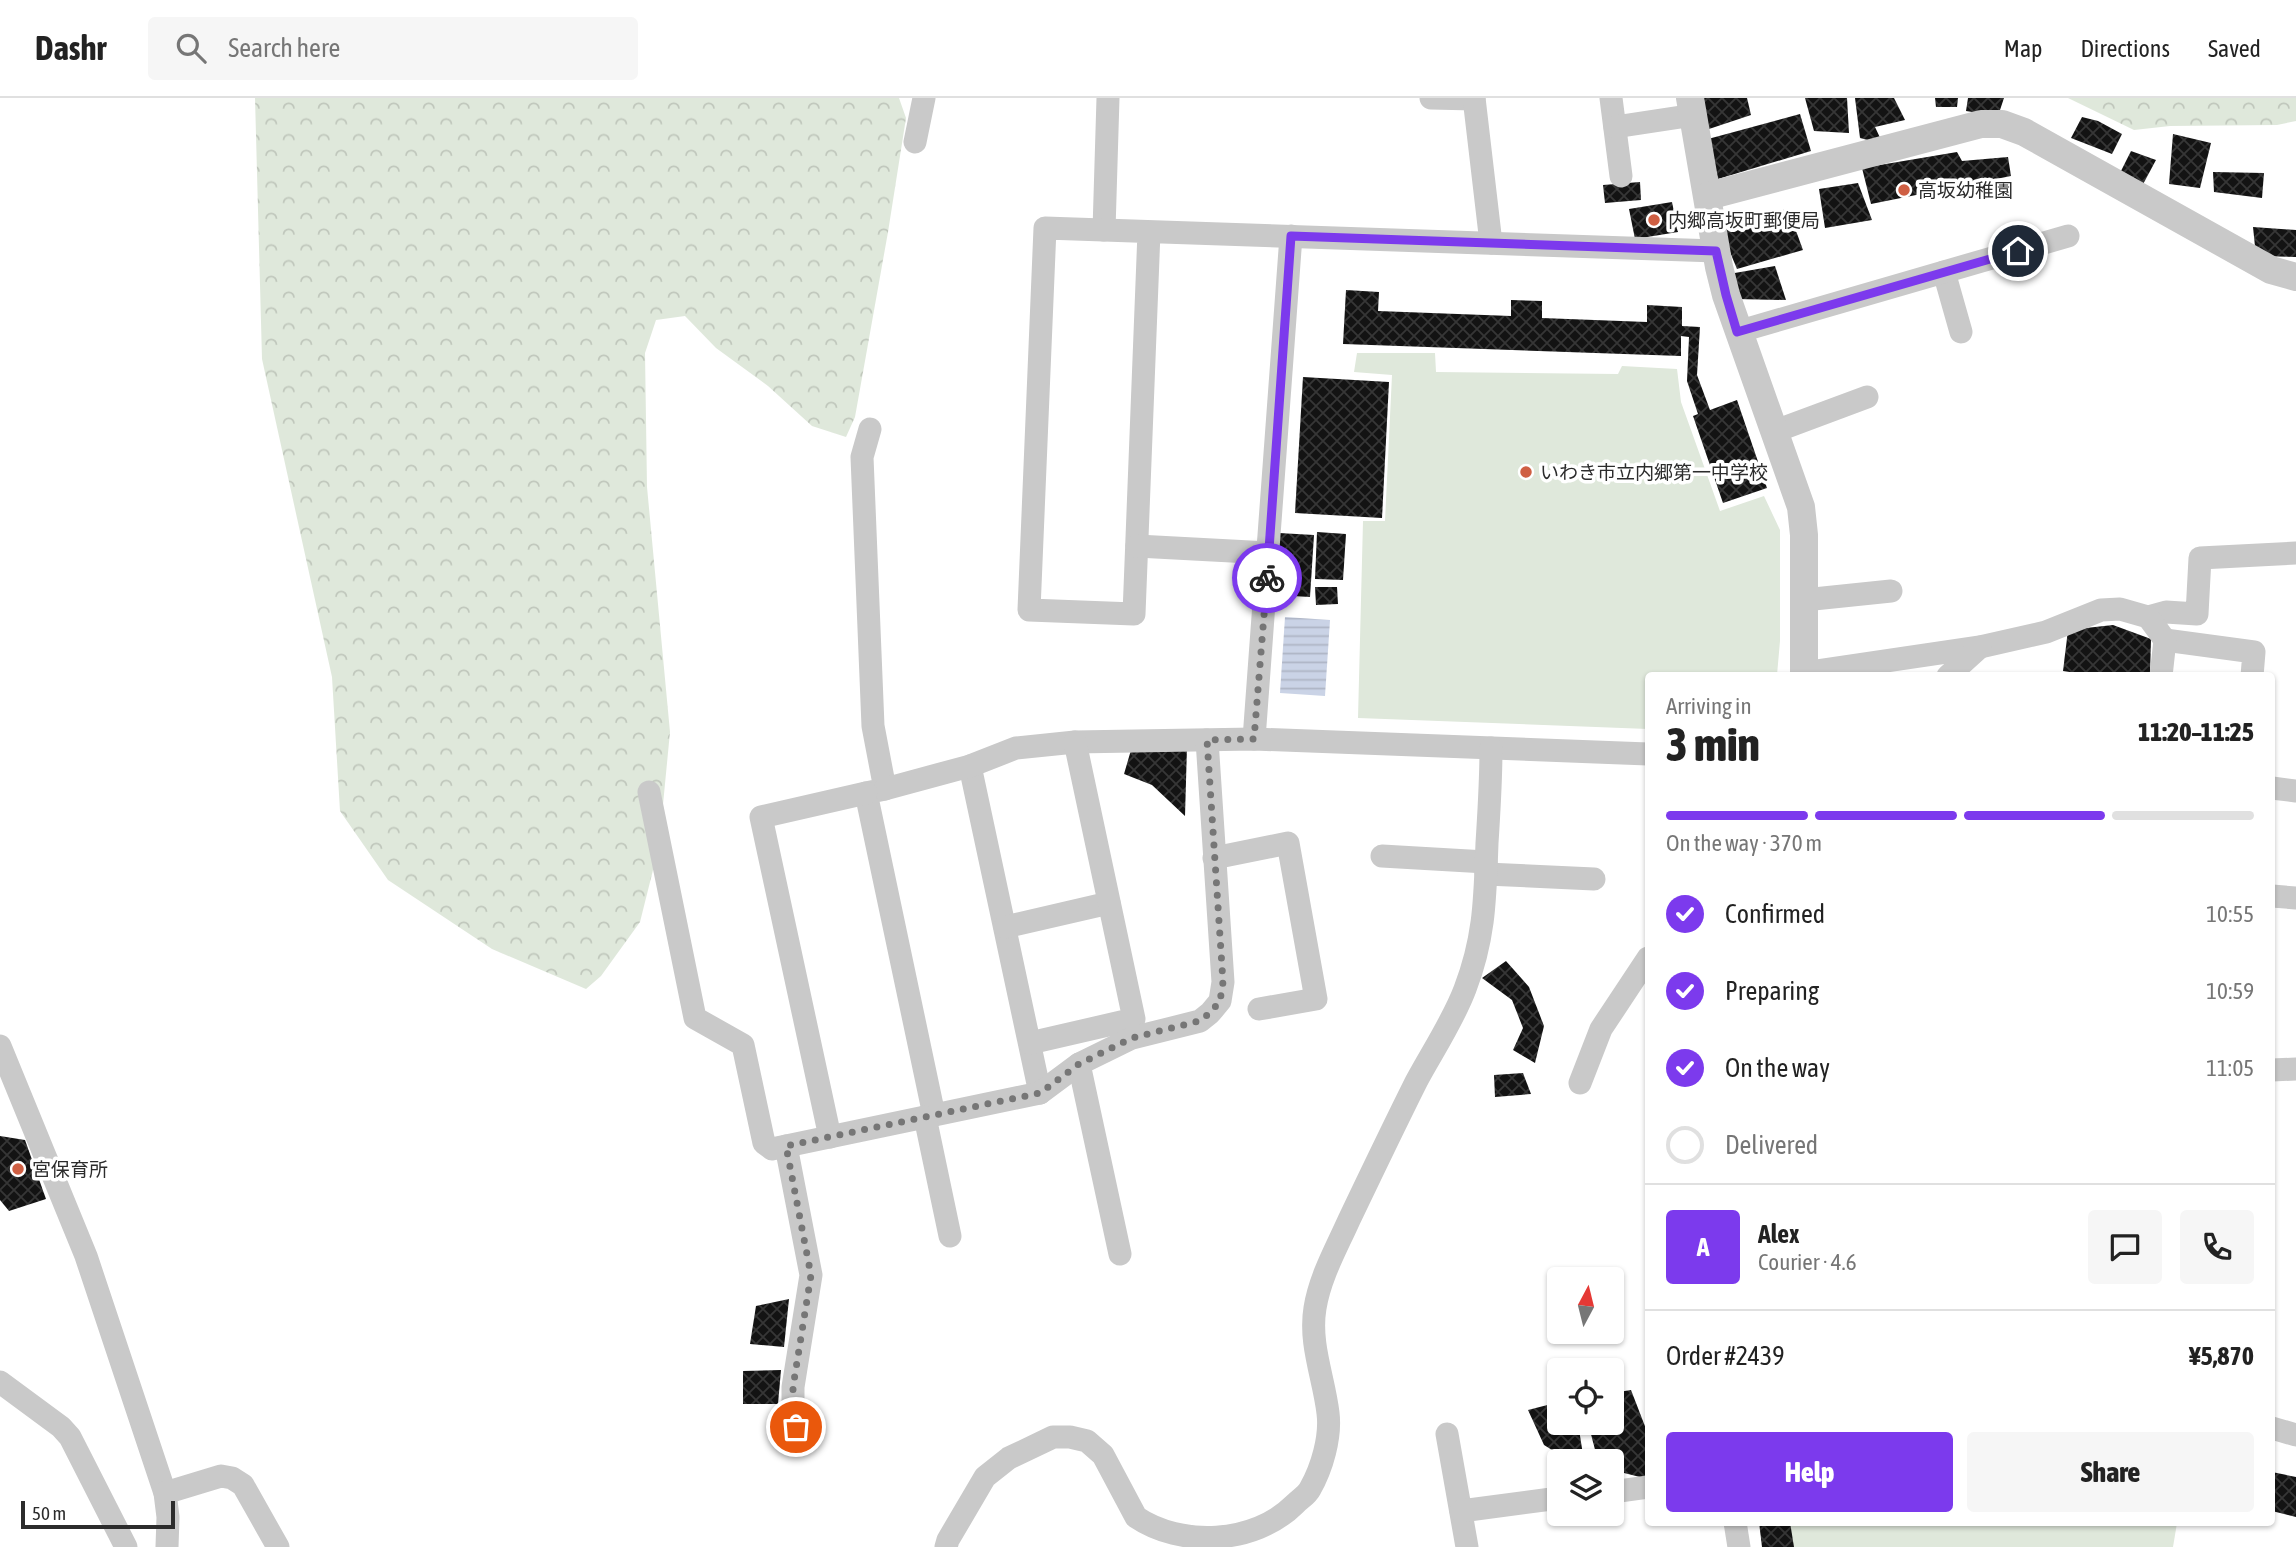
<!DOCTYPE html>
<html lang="en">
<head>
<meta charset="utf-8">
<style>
	:root { --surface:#fff; --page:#f6f6f6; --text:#222; --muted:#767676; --line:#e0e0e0; --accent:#7c3aed }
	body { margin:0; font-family:"Asap Condensed","Noto Sans JP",sans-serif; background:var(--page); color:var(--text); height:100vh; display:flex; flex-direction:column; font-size:26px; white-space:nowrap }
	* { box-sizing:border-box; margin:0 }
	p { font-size:23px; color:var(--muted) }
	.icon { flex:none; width:38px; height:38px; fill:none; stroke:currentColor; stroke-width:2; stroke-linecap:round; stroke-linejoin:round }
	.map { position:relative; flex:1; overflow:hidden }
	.panel { position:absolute; left:1645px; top:574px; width:630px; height:854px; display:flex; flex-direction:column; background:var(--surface); border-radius:7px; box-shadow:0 2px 5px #0004 }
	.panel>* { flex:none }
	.needle { width:46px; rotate:7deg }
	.tools { position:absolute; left:1547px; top:1169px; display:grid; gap:14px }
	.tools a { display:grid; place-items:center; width:77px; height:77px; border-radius:7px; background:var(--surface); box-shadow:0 2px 5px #0004; font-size:35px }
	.scale { position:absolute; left:21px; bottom:18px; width:154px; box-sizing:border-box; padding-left:7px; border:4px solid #2c2c2c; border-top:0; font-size:19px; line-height:24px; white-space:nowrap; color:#2c2c2c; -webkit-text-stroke:5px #fff; paint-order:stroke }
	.pin { position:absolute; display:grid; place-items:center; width:60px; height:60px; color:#fff; margin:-30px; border:4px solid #fff; border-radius:50%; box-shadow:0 2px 7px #0007 }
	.courier { position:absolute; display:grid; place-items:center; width:70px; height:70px; margin:-35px; border:5px solid #7c3aed; border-radius:50%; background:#fff; color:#222; box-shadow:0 2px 9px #0007 }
	.head em { font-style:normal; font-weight:800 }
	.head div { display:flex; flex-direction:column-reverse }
	.head { display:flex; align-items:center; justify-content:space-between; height:119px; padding:0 21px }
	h1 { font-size:46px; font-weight:800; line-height:52px }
	.bar { display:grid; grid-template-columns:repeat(4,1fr); gap:10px 7px; align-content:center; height:84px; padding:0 21px }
	.bar i { height:9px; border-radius:5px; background:var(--line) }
	.bar .selected { background:var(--accent) }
	.bar p { grid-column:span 4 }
	.line { display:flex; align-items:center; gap:18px; padding:0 21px; border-top:2px solid var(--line) }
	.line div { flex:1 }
	.round { display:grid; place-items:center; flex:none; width:74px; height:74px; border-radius:7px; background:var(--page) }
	ol { padding:0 21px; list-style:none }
	li { display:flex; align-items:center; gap:21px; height:77px }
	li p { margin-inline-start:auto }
	li .icon { padding:7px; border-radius:50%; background:var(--accent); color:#fff; stroke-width:4 }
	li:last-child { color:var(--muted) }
	li i { width:38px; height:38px; border:4px solid var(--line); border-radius:50% }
	.button { display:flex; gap:14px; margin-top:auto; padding:14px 21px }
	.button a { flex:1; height:80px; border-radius:7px; background:var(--accent); color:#fff; font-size:28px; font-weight:800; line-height:80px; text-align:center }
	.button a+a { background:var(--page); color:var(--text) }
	header { display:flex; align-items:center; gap:42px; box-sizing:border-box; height:98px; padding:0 35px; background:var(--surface); border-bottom:2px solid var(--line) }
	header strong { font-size:33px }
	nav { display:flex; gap:38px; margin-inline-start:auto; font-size:24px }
	.search { width:490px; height:63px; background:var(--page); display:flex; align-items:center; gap:18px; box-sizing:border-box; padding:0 24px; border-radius:7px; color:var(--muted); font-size:26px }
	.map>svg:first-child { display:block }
</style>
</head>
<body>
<header>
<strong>Dashr</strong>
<div class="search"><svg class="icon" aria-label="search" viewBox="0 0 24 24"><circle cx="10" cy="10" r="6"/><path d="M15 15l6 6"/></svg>Search here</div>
<nav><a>Map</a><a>Directions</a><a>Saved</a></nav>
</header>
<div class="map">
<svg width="2296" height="1449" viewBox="0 0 2296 1449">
	<defs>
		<pattern id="forest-crowns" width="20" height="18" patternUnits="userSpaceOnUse" patternTransform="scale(1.75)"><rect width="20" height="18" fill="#dfe8db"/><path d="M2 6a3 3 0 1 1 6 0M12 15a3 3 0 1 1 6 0" fill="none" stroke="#c0c7bc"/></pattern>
		<pattern id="water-rules" width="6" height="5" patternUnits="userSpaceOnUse" patternTransform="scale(1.75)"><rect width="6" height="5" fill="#cad3e6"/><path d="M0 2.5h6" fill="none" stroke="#aeb5c5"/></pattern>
		<pattern id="building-cross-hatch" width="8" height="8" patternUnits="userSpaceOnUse" patternTransform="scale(1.75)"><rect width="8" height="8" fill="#131313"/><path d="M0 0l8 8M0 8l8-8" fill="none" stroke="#363636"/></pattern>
	</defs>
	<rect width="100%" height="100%" fill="#fff"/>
	<g fill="url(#forest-crowns)">
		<polygon points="255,0 899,0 906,20 888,134 855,319 846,339 812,328 768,288 716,250 685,218 656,222 645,255 647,389 670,634 659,748 640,824 601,878 586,891 492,851 388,782 340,713 332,579 262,261"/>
		<polygon points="2068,0 2296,0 2296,23 2277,27 2170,28 2134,32"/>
	</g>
	<g fill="#dfe8db">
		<polygon points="1357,255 1435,255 1436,274 1618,276 1622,268 1677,271 1681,304 1720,413 1764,398 1780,432 1780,543 1777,577 1648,578 1648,631 1358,620 1363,423 1385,423 1392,277 1354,274"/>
		<polygon points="1761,1425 2177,1425 2173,1449 1764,1449"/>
	</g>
	<polygon fill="url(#water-rules)" points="1285,519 1330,522 1325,598 1280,595"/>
	<g fill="url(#building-cross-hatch)">
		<polygon points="1700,0 1747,0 1751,17 1709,31"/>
		<polygon points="1805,0 1847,0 1849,35 1814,33"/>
		<polygon points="1855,0 1894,0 1905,22 1875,29 1883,46 1860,40"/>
		<polygon points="1935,0 1958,0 1957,9 1936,9"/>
		<polygon points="1968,0 2004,0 1998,18 1966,13"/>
		<polygon points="1800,16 1811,53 1718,81 1708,41"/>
		<polygon points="2082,19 2098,23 2122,36 2112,56 2071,40"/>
		<polygon points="2173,36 2211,45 2200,90 2169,86"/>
		<polygon points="2131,53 2156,62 2141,90 2118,79"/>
		<polygon points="1957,54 1962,63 2008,59 2011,78 1871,106 1862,70"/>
		<polygon points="2213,74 2264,75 2262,100 2214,94"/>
		<polygon points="1640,84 1641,102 1605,105 1603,87"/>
		<polygon points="1858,85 1872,122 1825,130 1819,91"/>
		<polygon points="1672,104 1678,134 1635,141 1629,111"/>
		<polygon points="1788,111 1803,152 1737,171 1718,125"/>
		<polygon points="2253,129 2296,132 2296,159 2256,158"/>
		<polygon points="1775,168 1786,202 1736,201 1729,176"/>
		<polygon points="1346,192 1379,194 1378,213 1511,218 1511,202 1542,203 1542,220 1647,224 1647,207 1682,209 1682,228 1700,229 1697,277 1710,312 1737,302 1767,390 1723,405 1693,318 1698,316 1687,283 1689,239 1681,238 1681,258 1343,246"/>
		<polygon points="1303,279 1389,284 1382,420 1295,415"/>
		<polygon points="1317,434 1346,436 1343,482 1315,481"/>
		<polygon points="1279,435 1314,437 1310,499 1275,497"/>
		<polygon points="1315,489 1337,489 1338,506 1316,507"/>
		<polygon points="2113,527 2151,541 2150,578 2096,578 2063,573 2068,532"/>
		<polygon points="1187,649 1185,718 1152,687 1124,676 1131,652"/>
		<polygon points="1506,863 1529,889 1544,928 1535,965 1513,952 1523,930 1512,902 1482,880"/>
		<polygon points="1523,975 1531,996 1495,999 1494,977"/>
		<polygon points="0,1038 25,1042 46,1101 9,1113 0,1102"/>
		<polygon points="789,1201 784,1249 750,1246 756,1208"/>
		<polygon points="781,1272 778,1306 743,1306 743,1273"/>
		<polygon points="1631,1292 1648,1336 1648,1381 1612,1372 1612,1363 1598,1363 1588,1325 1612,1325 1612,1295"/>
		<polygon points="1559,1304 1559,1325 1578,1325 1584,1363 1566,1363 1565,1360 1544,1347 1528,1312"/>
		<polygon points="2272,1374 2296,1379 2296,1419 2272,1413"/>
		<polygon points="1759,1424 1790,1424 1794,1449 1762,1449"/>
	</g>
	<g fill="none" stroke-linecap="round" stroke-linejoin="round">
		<g stroke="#c9c9c9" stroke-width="23">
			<polyline points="1431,0 1474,1"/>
			<polyline points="1474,0 1491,145"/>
			<polyline points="1611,0 1621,78"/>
			<polyline points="1615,29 1694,17"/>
			<polyline points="915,44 924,0"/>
			<polyline points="1104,132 1108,0"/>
			<polyline points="1149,134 1134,516 1029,512 1045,130 1716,153"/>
			<polyline points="1944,174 1961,234"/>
			<polyline points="1737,234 2068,138"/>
			<polyline points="870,331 862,359 873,628 885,691 866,695 934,1017"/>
			<polyline points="1773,334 1867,299"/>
			<polyline points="1137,448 1269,455"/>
			<polyline points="1804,502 1891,493"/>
			<polyline points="2148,519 2166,514 2197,516 2200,460 2296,455"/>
			<polyline points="2165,542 2254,554 2252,578"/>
			<polyline points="1804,575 1980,549 2046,534 2101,512 2120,511 2148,519 2165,542 2161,578"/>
			<polyline points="1948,578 1980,549"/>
			<polyline points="1254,641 1291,138"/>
			<polyline points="970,668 1040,995"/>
			<polyline points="2272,690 2296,693"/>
			<polyline points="885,691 970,668 1016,650 1075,644 1254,641 1648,656"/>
			<polyline points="649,694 695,920 743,947 764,1045 772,1051 1040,995 1079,966"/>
			<polyline points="1382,758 1486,764"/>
			<polyline points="1214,760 1288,745 1316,901 1259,911"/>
			<polyline points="1486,776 1594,781"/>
			<polyline points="2272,798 2296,800"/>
			<polyline points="1005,829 1109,805"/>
			<polyline points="1030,945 1134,921 1075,644"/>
			<polyline points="0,948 86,1158 165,1395 168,1419 167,1449"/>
			<polyline points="2272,972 2296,971"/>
			<polyline points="1580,985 1601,931 1648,860"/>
			<polyline points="925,1019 950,1138"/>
			<polyline points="830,1039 761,719 866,695"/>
			<polyline points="786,1048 811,1177 793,1289 793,1315 799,1343"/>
			<polyline points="1120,1156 1079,966 1132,940 1200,923 1210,915 1220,903 1223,884 1207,642"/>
			<polyline points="0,1284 61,1329 70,1339 126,1449"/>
			<polyline points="2272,1330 2296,1337"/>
			<polyline points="1447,1336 1467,1449"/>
			<polyline points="1612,1394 1648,1389"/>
			<polyline points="165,1395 221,1378 232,1380 243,1387 278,1449"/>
			<polyline points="1461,1413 1559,1400"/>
			<polyline points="1735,1424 1739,1449"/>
			<path d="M946,1449L948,1442L985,1379L1009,1360L1053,1339H1070L1087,1343L1103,1357L1136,1419C1180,1449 1254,1447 1295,1406C1300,1401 1307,1397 1310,1391C1322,1370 1331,1339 1328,1315C1324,1280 1309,1246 1315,1210C1320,1179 1336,1151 1349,1122C1371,1076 1393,1030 1416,984C1432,954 1453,923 1465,891C1485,839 1485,799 1487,745C1489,714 1491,682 1491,650"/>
		</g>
		<g stroke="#c9c9c9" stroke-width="28">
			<polyline points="1690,0 1719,169 1726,197 1801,409 1804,437 1804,578"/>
			<polyline points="1708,98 1981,26 2002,26 2024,34 2271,172 2296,179"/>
		</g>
	</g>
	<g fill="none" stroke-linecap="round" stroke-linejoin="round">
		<polyline stroke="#767676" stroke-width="7" stroke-dasharray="0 12.6" points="796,1329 793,1315 793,1289 811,1177 786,1048 1040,995 1079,966 1132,940 1199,923 1210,915 1220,903 1223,884 1207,642 1254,641 1267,480"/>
		<polyline stroke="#7c3aed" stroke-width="9" points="1267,480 1291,138 1716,153 1726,197 1737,234 2018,153"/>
	</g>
	<g fill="#cf5f43" stroke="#fff" stroke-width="2.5">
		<circle cx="1904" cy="92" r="7"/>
		<circle cx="1654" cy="122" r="7"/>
		<circle cx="1526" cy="374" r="7"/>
		<circle cx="18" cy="1071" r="7"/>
	</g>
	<g text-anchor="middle" stroke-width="7" stroke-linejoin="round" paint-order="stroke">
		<g font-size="19" fill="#2c2c2c" stroke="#fff" text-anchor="start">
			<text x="1918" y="99">高坂幼稚園</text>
			<text x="1668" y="129">内郷高坂町郵便局</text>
			<text x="1540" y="381">いわき市立内郷第一中学校</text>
			<text x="32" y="1078">宮保育所</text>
		</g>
	</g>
</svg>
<div class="tools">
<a><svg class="needle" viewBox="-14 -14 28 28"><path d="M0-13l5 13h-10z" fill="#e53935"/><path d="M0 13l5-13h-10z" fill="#767676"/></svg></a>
<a><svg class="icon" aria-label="locate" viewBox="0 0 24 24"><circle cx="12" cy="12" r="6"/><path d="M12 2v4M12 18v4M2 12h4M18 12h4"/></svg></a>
<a><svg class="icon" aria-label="layers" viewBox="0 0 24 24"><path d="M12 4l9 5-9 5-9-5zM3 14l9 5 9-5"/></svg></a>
</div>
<div class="scale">50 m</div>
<div class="pin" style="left:796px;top:1329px;background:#ea580c"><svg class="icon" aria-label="bag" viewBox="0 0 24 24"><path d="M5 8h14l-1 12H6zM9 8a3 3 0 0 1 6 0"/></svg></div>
<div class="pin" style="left:2018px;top:153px;background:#1f2937"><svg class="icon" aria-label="home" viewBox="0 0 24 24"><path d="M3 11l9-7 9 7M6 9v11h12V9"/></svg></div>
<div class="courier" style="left:1267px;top:480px"><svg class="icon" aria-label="bike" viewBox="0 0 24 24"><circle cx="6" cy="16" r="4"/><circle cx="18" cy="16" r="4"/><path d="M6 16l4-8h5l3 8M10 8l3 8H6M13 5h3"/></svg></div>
<section class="panel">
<div class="head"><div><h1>3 min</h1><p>Arriving in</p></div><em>11:20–11:25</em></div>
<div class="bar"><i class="selected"></i><i class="selected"></i><i class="selected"></i><i></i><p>On the way · 370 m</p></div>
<ol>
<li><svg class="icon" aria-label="check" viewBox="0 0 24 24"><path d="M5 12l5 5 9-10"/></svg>Confirmed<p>10:55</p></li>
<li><svg class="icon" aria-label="check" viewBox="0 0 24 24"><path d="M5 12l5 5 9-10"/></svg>Preparing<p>10:59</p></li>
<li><svg class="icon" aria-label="check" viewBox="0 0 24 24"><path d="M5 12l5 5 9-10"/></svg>On the way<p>11:05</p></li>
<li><i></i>Delivered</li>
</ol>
<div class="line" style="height:126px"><b class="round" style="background:var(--accent);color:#fff">A</b><div><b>Alex</b><p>Courier · 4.6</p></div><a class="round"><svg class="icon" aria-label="chat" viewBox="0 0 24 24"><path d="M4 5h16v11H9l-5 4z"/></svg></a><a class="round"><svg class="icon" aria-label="phone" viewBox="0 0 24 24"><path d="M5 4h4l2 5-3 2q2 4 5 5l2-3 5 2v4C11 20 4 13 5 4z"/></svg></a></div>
<div class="line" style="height:91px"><div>Order #2439</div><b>¥5,870</b></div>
<div class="button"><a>Help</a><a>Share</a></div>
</section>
</div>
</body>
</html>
